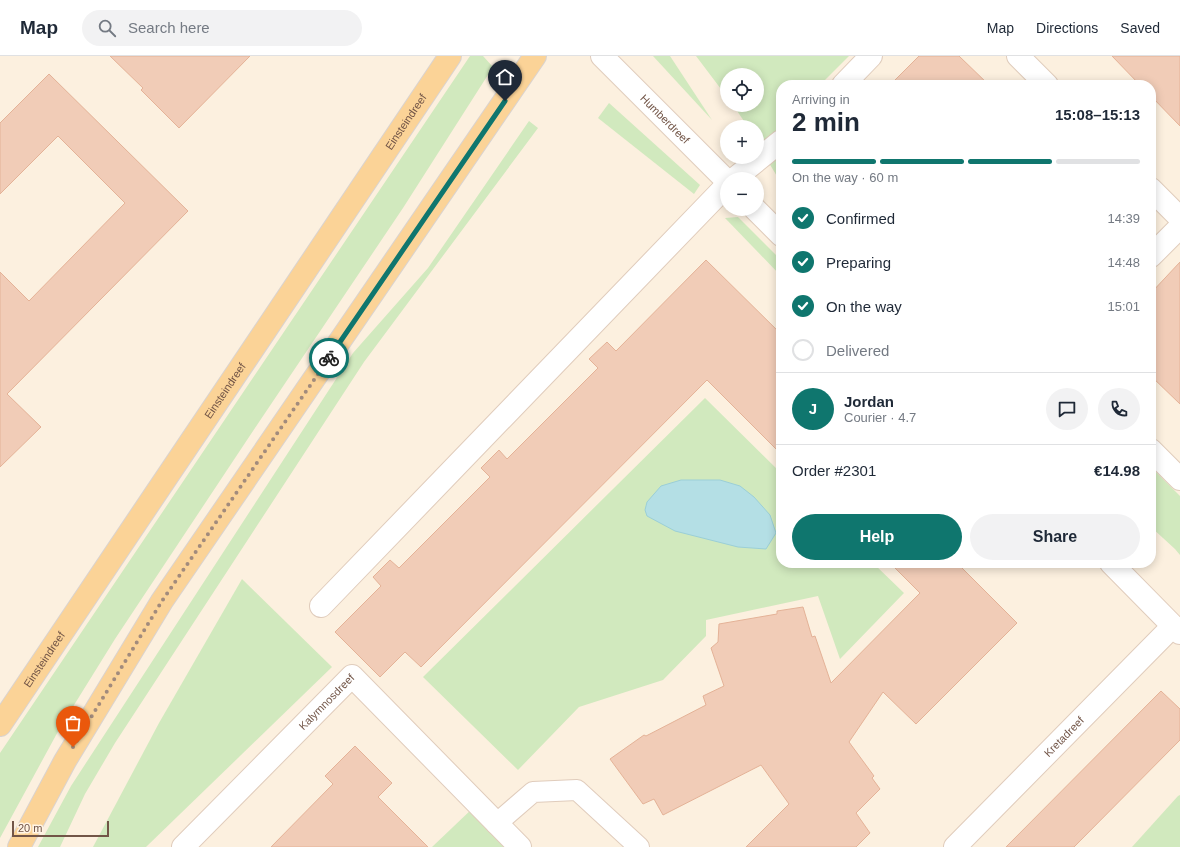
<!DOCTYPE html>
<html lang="en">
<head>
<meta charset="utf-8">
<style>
	:root { --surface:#fff; --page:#f2f2f3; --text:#1f2937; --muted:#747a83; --line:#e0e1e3; --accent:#0f766e }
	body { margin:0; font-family:Arial,sans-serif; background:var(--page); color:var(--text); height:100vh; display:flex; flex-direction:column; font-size:15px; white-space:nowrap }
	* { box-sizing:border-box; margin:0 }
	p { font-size:13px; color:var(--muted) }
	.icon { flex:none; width:22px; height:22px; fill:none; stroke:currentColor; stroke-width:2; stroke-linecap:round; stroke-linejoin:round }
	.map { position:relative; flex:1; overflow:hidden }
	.panel { position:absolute; left:776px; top:24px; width:380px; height:488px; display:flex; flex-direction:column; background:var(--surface); border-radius:16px; box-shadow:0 2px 10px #0003 }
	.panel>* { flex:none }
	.fabs { position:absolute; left:720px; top:12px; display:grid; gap:8px }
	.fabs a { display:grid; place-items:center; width:44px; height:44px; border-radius:50%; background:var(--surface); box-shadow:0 2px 10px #0003; font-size:20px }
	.scale { position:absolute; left:12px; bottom:10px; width:97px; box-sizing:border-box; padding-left:4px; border:2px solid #725547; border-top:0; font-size:11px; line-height:14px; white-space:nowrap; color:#725547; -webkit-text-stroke:3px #fff4e5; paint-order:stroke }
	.pin { position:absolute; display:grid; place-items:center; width:34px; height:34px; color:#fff; margin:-41px -17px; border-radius:50% 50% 50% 0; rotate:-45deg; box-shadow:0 0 4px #0007 }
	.pin .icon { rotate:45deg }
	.courier { position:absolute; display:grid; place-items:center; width:40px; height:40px; margin:-20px; border:3px solid #0f766e; border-radius:50%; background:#fff; color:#222; box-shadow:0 1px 5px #0007 }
	.head em { font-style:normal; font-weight:700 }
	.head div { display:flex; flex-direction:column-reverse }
	.head { display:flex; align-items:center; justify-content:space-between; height:68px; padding:0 16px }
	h1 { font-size:26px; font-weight:700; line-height:30px }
	.bar { display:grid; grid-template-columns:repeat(4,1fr); gap:6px 4px; align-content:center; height:48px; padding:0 16px }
	.bar i { height:5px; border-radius:3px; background:var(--line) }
	.bar .selected { background:var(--accent) }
	.bar p { grid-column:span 4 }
	.line { display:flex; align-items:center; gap:10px; padding:0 16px; border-top:1px solid var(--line) }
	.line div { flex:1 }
	.round { display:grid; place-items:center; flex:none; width:42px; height:42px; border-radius:21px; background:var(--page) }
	ol { padding:0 16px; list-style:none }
	li { display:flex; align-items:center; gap:12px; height:44px }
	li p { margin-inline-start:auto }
	li .icon { padding:4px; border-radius:50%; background:var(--accent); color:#fff; stroke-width:4 }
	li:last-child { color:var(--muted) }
	li i { width:22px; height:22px; border:2px solid var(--line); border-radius:50% }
	.action { display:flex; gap:8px; margin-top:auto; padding:8px 16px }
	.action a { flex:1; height:46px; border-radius:24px; background:var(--accent); color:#fff; font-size:16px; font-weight:700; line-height:46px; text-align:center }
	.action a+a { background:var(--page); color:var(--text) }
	header { display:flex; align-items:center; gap:24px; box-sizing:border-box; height:56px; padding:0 20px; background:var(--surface); border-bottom:1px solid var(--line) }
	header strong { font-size:19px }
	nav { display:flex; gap:22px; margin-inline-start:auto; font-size:14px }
	.search { width:280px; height:36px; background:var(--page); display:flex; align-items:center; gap:10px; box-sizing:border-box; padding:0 14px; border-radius:22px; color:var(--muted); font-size:15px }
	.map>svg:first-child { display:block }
</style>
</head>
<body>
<header>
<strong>Map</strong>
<div class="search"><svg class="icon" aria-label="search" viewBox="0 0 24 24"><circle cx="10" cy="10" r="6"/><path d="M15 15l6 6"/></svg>Search here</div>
<nav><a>Map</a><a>Directions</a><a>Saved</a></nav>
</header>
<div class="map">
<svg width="1180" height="791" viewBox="0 0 1180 791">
	<rect width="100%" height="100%" fill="#fcf0df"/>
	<g fill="#d1e9be">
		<polygon points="470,0 483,0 493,11 403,152 247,384 115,583 61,670 0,782 0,697"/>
		<polygon points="653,0 670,0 712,64"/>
		<polygon points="696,0 849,0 820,29 781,29 781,68 777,72 781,75 781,127 757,87 757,71 748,71 733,49 757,49 757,19 727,19 727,41"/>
		<polygon points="609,47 700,129 694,138 598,62"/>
		<polygon points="529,65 538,72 364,306 115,687 85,738 60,791 38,791 71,730 353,297 428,212"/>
		<polygon points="738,161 781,204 781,220 725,162"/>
		<polygon points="705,342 781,417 781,507 873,507 904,537 840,603 818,540 706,564 706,580 663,624 579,651 518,714 423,621"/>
		<polygon points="1151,411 1180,440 1180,499 1175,493 1151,471"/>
		<polygon points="242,523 332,611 146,791 93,791 159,667"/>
		<polygon points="1180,739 1180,791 1132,791 1178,740"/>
		<polygon points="474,751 513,791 432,791"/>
	</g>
	<polygon fill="#b4dfe5" stroke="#9bcfd7" points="681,424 720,424 740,430 754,441 770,459 776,477 766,493 738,491 675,475 647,460 645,454 647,446 661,430"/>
	<g fill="#f1ccb7" stroke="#e4b297">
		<polygon points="110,0 250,0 179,72 141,34 143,32"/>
		<polygon points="919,0 959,0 989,29 890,29"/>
		<polygon points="1112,0 1180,0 1180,70 1151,40 1151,29 1140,29"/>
		<polygon points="49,18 188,155 7,338 41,371 0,411 0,216 29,245 125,147 58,80 0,138 0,67"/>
		<polygon points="706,204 781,278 781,398 707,324 421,611 405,596 380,621 335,576 381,530 373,521 390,504 399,512 490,421 481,412 499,394 507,403 598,312 589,303 607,286 616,295"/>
		<polygon points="1180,206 1180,348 1151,320 1151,237"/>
		<polygon points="890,507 957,507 1017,567 916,668 883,636 849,686 874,720 872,722 880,733 856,757 870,777 856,791 746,791 789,748 761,709 663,759 654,743 643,748 610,703 644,679 646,680 706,649 703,640 724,630 711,592 718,586 719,568 777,558 777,555 803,551 812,581 815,580 831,627 920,537"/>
		<polygon points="1161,635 1180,653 1180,684 1074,791 1006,791"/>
		<polygon points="355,690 392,727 378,741 428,791 271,791 333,728 325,720"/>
	</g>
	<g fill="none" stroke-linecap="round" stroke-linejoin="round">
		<g stroke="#e0ccbc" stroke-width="22">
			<polyline id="lane" points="496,768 533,736 577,734 639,791"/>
		</g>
		<g stroke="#e0ccbc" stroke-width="24">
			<g id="street">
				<path id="s1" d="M602,0L727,125"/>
				<polyline points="1018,0 1047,29"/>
				<polyline points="843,29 871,0"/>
				<polyline points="734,123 781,85"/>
				<polyline points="1151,133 1180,162"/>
				<polyline points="755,153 781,179"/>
				<polyline points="1151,200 1180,171"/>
				<polyline points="1151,394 1180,423"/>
				<polyline points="1111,507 1180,577"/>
				<polyline points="321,550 727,129"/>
				<path id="s2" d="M183,791L352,620L520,791"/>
				<path id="s3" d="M955,791L1173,570"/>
			</g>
		</g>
		<g stroke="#dad3cf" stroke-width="24">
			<g id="primary">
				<path id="s4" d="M0,669L450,0"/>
				<polyline points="19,791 65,705 162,545 535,0"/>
			</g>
		</g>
		<use href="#lane" stroke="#fff" stroke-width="20"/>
		<use href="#street" stroke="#fff" stroke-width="22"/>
		<use href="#primary" stroke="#fbd397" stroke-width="22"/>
	</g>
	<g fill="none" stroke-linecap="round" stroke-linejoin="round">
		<polyline stroke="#a28b7c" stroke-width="4" stroke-dasharray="0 7.2" points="73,691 162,545 329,302"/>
		<polyline stroke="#0f766e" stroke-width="5" points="329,302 505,45"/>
	</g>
	<g text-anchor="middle" stroke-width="3" stroke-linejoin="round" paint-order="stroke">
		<g font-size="11" fill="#725547" stroke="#fff4e5">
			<text dy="4" stroke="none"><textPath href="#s1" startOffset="89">Humberdreef</textPath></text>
			<text dy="4" stroke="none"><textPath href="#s4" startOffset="727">Einsteindreef</textPath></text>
			<text dy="4" stroke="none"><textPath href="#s4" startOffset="403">Einsteindreef</textPath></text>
			<text dy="4" stroke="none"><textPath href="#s4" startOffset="79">Einsteindreef</textPath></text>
			<text dy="4" stroke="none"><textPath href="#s2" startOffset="204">Kalymnosdreef</textPath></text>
			<text dy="4" stroke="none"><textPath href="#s3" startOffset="155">Kretadreef</textPath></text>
		</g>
	</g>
</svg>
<div class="fabs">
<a><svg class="icon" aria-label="locate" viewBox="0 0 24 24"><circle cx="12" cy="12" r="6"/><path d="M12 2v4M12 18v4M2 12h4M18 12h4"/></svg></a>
<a>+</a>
<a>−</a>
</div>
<div class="scale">20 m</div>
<div class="pin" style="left:73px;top:691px;background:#ea580c"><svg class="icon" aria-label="bag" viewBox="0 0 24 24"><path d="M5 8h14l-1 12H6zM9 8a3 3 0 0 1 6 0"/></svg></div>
<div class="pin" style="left:505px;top:45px;background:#1f2937"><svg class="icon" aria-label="home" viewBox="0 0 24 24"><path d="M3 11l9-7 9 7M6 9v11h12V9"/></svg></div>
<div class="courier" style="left:329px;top:302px"><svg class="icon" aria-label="bike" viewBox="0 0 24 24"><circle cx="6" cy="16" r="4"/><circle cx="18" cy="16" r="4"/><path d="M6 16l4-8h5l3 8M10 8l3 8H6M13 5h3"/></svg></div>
<section class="panel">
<div class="head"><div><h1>2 min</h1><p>Arriving in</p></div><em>15:08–15:13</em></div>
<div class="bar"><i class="selected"></i><i class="selected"></i><i class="selected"></i><i></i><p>On the way · 60 m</p></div>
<ol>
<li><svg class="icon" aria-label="check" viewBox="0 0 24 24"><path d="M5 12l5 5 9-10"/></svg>Confirmed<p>14:39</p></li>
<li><svg class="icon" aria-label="check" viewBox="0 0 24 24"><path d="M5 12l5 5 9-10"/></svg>Preparing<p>14:48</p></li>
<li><svg class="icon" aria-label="check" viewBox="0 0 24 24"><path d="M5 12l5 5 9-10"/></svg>On the way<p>15:01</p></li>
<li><i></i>Delivered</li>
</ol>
<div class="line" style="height:72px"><b class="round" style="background:var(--accent);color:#fff">J</b><div><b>Jordan</b><p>Courier · 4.7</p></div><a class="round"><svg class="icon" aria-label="chat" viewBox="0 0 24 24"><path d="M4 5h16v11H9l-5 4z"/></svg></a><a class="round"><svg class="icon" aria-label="phone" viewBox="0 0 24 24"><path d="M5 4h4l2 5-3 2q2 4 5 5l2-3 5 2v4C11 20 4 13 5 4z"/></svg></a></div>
<div class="line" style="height:52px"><div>Order #2301</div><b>€14.98</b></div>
<div class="action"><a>Help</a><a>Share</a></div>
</section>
</div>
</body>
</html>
